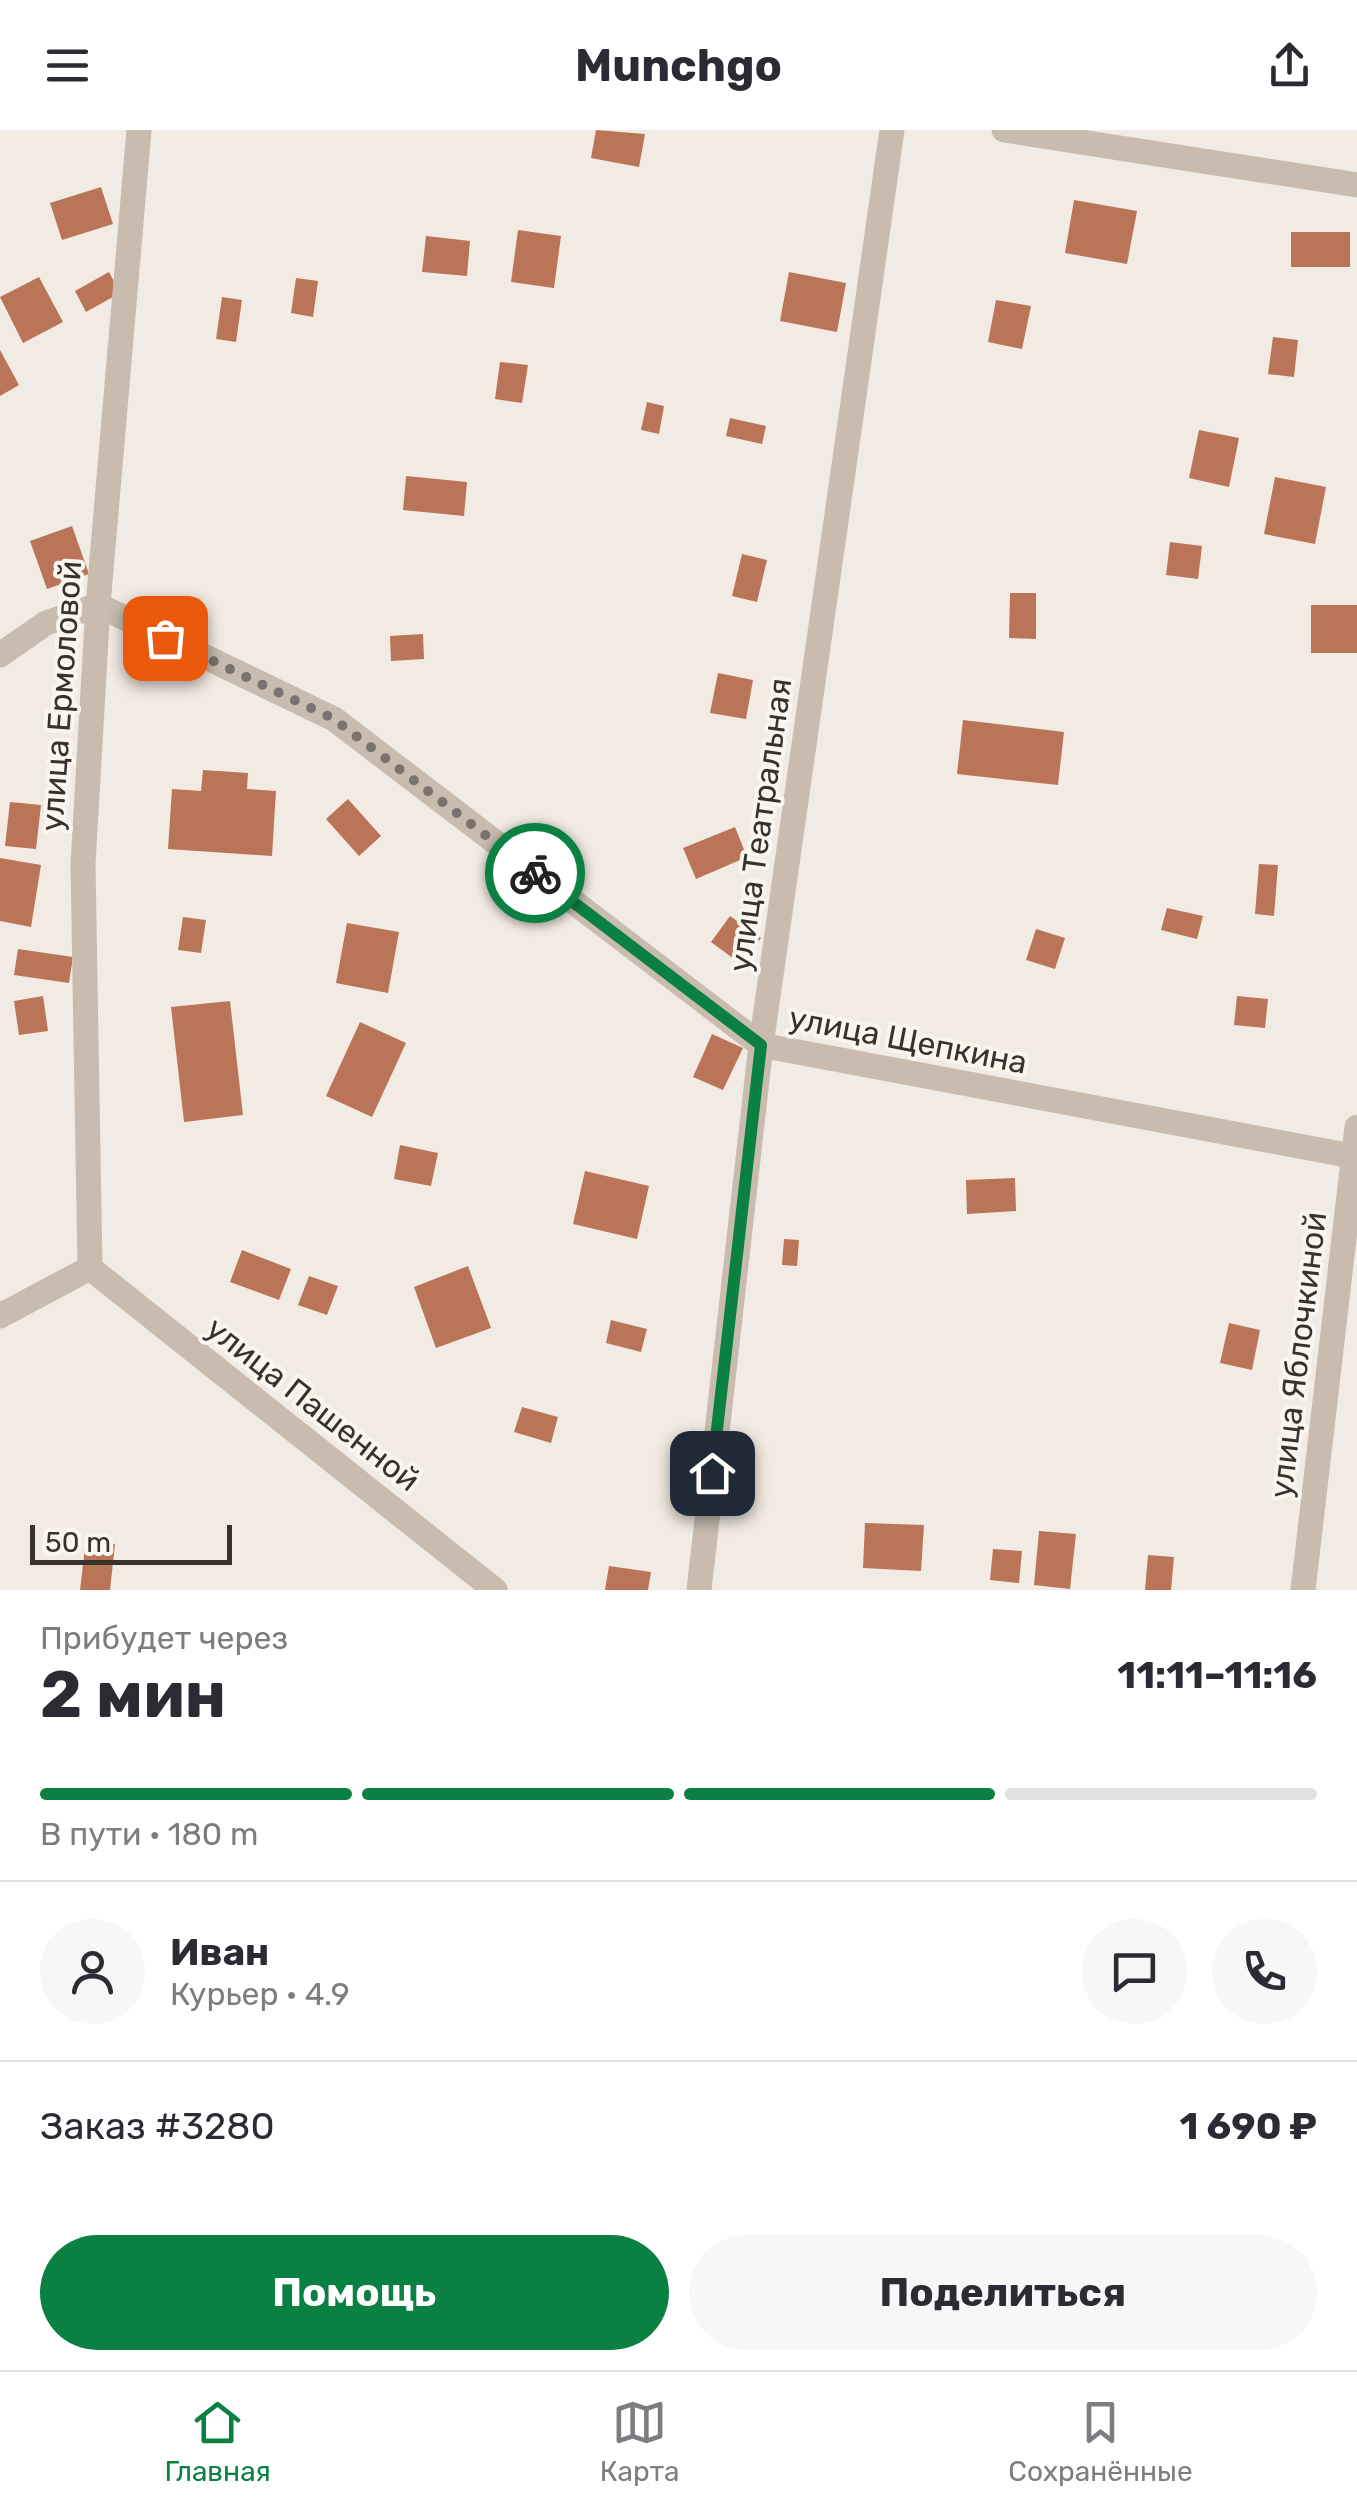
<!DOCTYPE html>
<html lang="ru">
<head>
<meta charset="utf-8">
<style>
	:root { --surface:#fff; --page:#f7f7f7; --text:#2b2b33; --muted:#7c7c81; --line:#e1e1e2; --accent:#0b8043 }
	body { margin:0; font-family:Rubik,sans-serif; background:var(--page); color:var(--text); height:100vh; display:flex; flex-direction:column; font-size:38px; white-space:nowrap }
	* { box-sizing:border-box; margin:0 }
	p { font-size:32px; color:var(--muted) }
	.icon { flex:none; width:55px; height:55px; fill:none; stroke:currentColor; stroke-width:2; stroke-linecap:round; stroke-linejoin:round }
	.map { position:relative; height:1460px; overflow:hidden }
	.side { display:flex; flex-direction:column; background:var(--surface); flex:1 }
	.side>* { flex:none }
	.scale { position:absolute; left:30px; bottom:25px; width:202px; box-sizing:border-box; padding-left:10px; border:5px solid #39312c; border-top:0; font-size:28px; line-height:35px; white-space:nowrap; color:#39312c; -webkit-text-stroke:8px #f9f5ef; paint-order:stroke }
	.pin { position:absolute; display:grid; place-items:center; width:85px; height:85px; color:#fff; margin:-42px; border-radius:20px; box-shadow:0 5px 15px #0006 }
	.courier { position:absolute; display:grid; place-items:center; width:100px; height:100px; margin:-50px; border:8px solid #0b8043; border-radius:50%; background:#fff; color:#222; box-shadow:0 2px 12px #0007 }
	.summary em { font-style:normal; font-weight:700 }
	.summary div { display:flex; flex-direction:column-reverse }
	.summary { display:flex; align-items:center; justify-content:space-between; height:170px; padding:0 40px }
	h1 { font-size:65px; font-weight:700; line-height:75px }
	.bar { display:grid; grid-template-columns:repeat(4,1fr); gap:15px 10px; align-content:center; height:120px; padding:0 40px }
	.bar i { height:12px; border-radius:8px; background:var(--line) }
	.bar .selected { background:var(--accent) }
	.bar p { grid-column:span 4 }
	.line { display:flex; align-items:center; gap:25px; padding:0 40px; border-top:2px solid var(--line) }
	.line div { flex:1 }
	.round { display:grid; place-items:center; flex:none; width:105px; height:105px; border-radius:52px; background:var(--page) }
	.primary-button { display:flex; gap:20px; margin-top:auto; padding:20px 40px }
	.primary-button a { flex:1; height:115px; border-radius:60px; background:var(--accent); color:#fff; font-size:40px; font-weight:700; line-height:115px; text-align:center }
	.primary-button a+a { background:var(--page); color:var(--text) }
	header { display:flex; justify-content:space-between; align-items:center; height:130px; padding:0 40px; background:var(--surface); font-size:45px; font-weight:700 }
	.dock { display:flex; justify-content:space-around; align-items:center; height:140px; border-top:2px solid var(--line); background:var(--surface); font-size:28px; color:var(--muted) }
	.dock a { display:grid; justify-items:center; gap:5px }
	.dock .selected { color:var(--accent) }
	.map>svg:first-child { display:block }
</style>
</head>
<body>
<header><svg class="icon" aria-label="menu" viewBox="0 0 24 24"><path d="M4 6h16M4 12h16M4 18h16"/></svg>Munchgo<svg class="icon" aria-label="share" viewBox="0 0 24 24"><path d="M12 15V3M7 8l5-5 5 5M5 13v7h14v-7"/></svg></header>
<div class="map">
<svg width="1357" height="1460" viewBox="0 0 1357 1460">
	<rect width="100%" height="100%" fill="#f2ebe3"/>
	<g fill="#ba7558">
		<polygon points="596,0 645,4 639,37 591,28"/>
		<polygon points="101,57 113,94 62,110 50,73"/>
		<polygon points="1074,70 1137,81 1127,134 1065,123"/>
		<polygon points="518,100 561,106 554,158 511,152"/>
		<rect x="1291" y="102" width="59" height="35"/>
		<polygon points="426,106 470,111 467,146 422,142"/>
		<polygon points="109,142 120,163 86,182 75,161"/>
		<polygon points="789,142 846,153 837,202 780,191"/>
		<polygon points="39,147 63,192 23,213 0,167"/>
		<polygon points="296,148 318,151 313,187 291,183"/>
		<polygon points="222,167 242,170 236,212 216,209"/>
		<polygon points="996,170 1031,176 1022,219 988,212"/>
		<polygon points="1273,207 1298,210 1294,247 1268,244"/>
		<polygon points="0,220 19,255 0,266"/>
		<polygon points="500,232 528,235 522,273 495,269"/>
		<polygon points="647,272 664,276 659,304 641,300"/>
		<polygon points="730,288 766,296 762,314 726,306"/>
		<polygon points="1199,300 1239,308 1229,357 1189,348"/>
		<polygon points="406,346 467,352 464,386 403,380"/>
		<polygon points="1275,347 1326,357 1315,414 1264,404"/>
		<polygon points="72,396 89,444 47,459 30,411"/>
		<polygon points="1170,412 1202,416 1198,449 1166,445"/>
		<polygon points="742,424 767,430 757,472 732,466"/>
		<polygon points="1010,463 1036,463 1036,509 1009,508"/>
		<rect x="1311" y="475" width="46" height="48"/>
		<polygon points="423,504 424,529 391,531 390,506"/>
		<polygon points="718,543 753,550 746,589 710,583"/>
		<polygon points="963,590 1064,602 1058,655 957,644"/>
		<polygon points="203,640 248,643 247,659 276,661 272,726 168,719 172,659 201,661"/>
		<polygon points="348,669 381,706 359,726 326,689"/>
		<polygon points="10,672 41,675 36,719 5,716"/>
		<polygon points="735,697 747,727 696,749 683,718"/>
		<polygon points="0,728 41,735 31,797 0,791"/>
		<polygon points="1259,734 1278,735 1274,786 1255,784"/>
		<polygon points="1167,778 1203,786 1197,809 1161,800"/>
		<polygon points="730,786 761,808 742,835 711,812"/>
		<polygon points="183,787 206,790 201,823 178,820"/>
		<polygon points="347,793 399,802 388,863 336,853"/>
		<polygon points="1036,799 1065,808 1055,839 1026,830"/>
		<polygon points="18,819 73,827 69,853 14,845"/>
		<polygon points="43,866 48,901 19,905 14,871"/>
		<polygon points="1237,866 1268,869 1265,898 1234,895"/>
		<polygon points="230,871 243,985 184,992 171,877"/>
		<polygon points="360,892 406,913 372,987 326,966"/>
		<polygon points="712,904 743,918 723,960 693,947"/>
		<polygon points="400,1015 438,1023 431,1056 394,1049"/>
		<polygon points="585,1041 649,1056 637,1109 573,1094"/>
		<polygon points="1015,1048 1016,1081 967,1084 966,1050"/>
		<polygon points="784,1109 799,1110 797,1136 782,1135"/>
		<polygon points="242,1120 291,1139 279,1170 230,1152"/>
		<polygon points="468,1136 491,1198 436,1218 414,1157"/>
		<polygon points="309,1146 338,1156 327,1185 298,1175"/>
		<polygon points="611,1190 647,1199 641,1222 606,1213"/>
		<polygon points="1229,1193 1260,1200 1252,1240 1220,1233"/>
		<polygon points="522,1277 558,1287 551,1313 514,1302"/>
		<polygon points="865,1393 924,1395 921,1441 863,1438"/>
		<polygon points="1039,1401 1076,1404 1070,1459 1034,1455"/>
		<polygon points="86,1410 115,1414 110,1460 80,1460"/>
		<polygon points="993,1419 1022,1421 1019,1453 990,1450"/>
		<polygon points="1148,1425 1174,1427 1171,1460 1145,1460"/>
		<polygon points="609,1436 651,1442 648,1460 605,1460"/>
	</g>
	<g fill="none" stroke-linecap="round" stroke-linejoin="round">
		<g stroke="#c9bcaf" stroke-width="25">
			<polyline points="1004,0 1357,55"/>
			<polyline points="98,475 334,589 761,915 1357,1027"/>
			<polyline points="0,525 46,493 98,475"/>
			<polyline points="90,1138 83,734 98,475 139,0"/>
			<polyline points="90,1138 495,1460"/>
			<polyline points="0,1186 90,1138"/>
			<polyline points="699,1460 761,915 892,0"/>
			<polyline points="1303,1460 1357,997"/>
		</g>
	</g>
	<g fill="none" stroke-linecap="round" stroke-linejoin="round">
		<polyline stroke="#7a726c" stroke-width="10" stroke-dasharray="0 18" points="165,508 334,589 535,743"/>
		<polyline stroke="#0b8043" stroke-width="12" points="535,743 761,915 712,1343"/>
	</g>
	<g text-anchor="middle" stroke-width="8" stroke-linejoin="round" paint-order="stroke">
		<g font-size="32" fill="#39312c" stroke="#f9f5ef">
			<text transform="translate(61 566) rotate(-86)" y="11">улица Ермоловой</text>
			<text transform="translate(760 695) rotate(-82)" y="11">улица Театральная</text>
			<text transform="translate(908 910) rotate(11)" y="11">улица Щепкина</text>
			<text transform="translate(1298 1225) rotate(-83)" y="11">улица Яблочкиной</text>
			<text transform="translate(313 1274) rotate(38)" y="11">улица Пашенной</text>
		</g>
	</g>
</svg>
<div class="scale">50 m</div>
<div class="pin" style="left:165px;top:508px;background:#ea580c"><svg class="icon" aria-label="bag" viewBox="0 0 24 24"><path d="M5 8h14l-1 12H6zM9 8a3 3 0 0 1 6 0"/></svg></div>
<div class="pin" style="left:712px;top:1343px;background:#1f2937"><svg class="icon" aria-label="home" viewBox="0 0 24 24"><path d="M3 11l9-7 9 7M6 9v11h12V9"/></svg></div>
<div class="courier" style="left:535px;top:743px"><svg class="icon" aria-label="bike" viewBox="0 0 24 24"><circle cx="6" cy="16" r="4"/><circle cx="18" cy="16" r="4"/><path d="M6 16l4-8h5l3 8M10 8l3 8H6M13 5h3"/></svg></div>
</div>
<section class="side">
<div class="summary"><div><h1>2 мин</h1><p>Прибудет через</p></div><em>11:11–11:16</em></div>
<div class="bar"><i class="selected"></i><i class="selected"></i><i class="selected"></i><i></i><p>В пути · 180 m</p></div>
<div class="line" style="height:180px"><a class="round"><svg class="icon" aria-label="person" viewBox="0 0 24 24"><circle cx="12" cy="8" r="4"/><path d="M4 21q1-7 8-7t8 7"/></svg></a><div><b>Иван</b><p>Курьер · 4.9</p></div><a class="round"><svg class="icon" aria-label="chat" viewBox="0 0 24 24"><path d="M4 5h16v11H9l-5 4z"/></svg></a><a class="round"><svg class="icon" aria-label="phone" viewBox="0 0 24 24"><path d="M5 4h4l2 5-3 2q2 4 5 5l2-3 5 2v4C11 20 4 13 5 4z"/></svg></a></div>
<div class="line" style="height:130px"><div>Заказ #3280</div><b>1 690 ₽</b></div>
<div class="primary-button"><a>Помощь</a><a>Поделиться</a></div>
</section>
<nav class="dock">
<a class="selected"><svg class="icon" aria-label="home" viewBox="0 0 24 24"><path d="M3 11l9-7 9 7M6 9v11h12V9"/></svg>Главная</a>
<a><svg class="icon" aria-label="map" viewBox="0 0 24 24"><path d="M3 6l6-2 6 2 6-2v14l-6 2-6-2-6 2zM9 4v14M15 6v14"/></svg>Карта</a>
<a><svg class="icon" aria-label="saved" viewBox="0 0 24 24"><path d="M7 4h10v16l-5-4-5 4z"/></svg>Сохранённые</a>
</nav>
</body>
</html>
